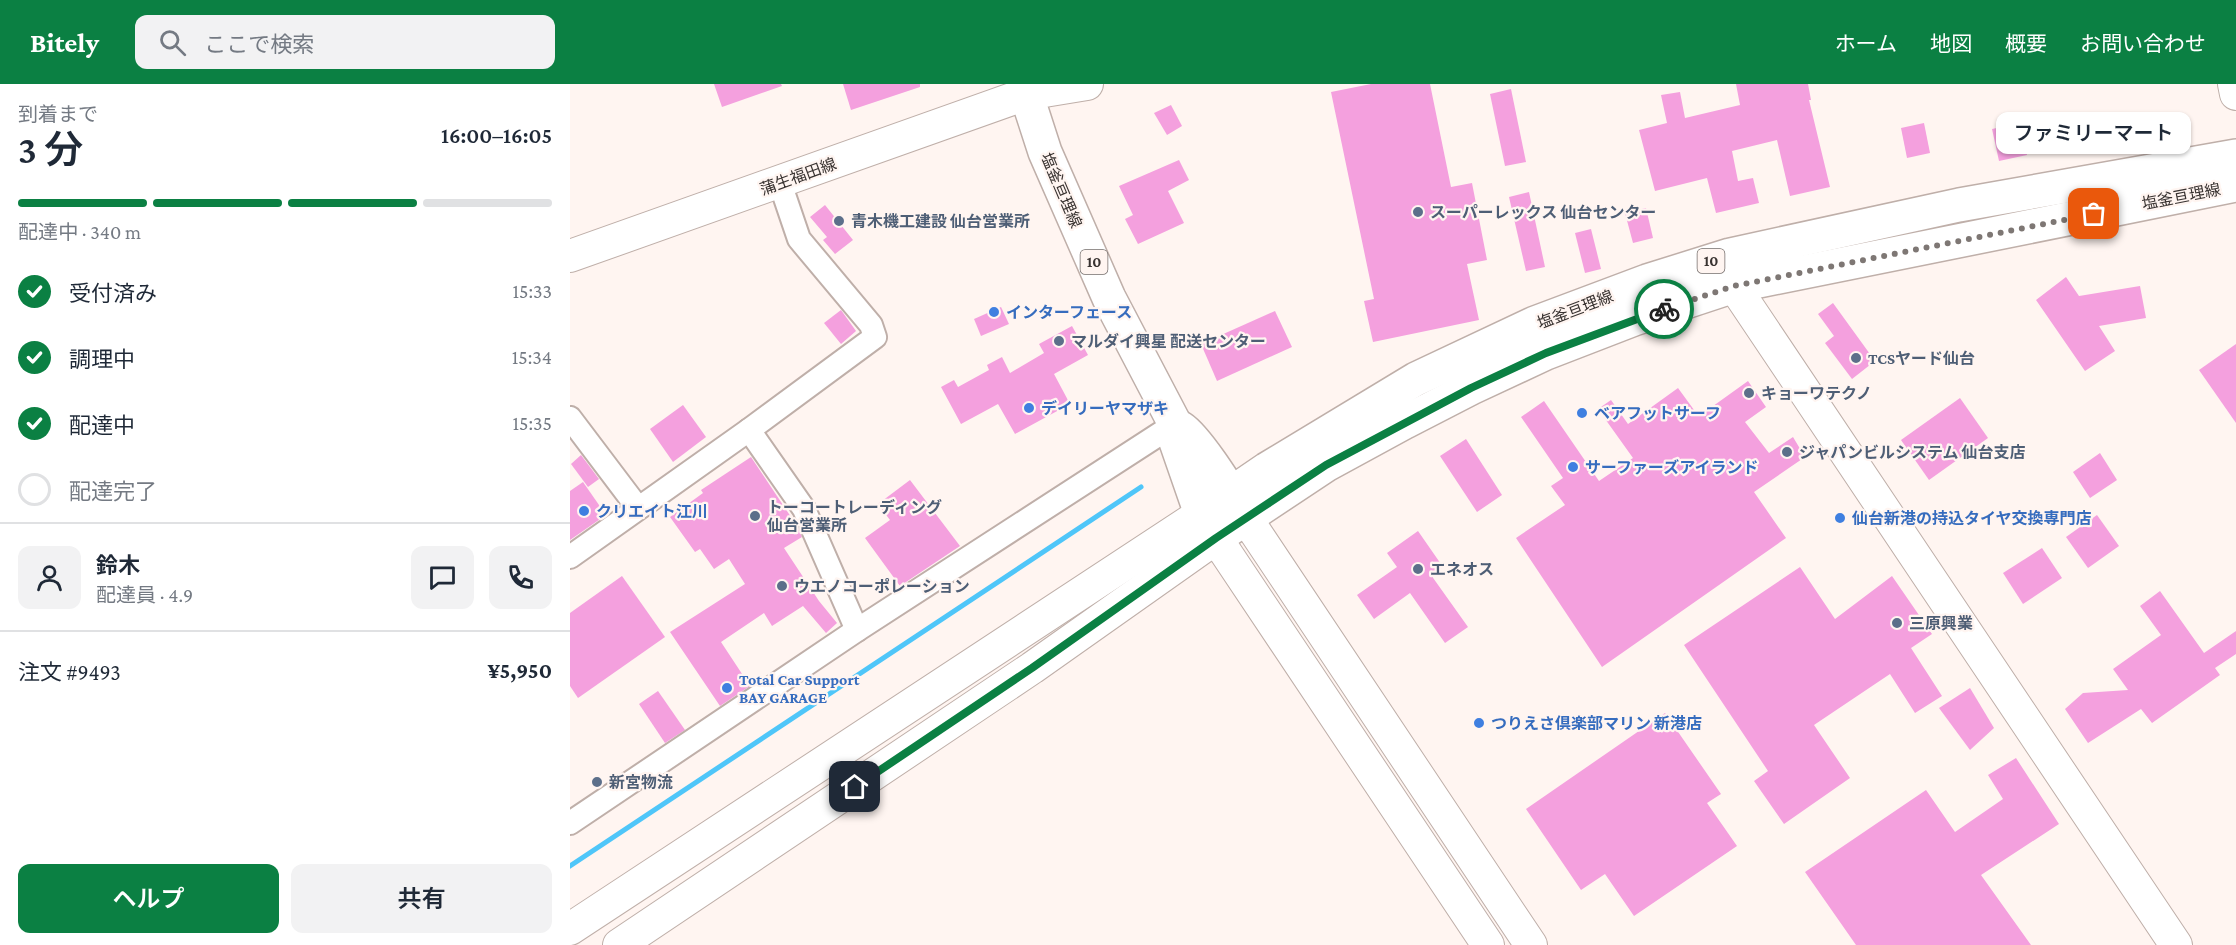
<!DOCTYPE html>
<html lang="ja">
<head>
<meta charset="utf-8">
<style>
	:root { --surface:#fff; --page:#f2f2f3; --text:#1f2937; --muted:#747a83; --line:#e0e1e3; --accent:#0b8043 }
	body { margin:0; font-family:"Crimson Pro","Noto Sans JP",serif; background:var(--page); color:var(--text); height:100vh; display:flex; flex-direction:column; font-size:22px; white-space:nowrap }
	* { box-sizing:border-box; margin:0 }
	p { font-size:20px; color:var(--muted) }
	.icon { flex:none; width:33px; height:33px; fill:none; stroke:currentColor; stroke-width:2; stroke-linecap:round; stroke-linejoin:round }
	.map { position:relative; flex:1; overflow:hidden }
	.sheet { display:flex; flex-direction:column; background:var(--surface); width:570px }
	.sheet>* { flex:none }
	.pin { position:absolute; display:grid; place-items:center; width:51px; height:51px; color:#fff; margin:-26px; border-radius:12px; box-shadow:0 3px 9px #0006 }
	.courier { position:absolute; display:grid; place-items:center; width:60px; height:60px; margin:-30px; border:4px solid #0b8043; border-radius:50%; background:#fff; color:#222; box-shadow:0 2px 8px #0007 }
	.bubble { position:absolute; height:42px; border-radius:12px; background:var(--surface); box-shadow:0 2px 4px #0004; font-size:20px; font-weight:600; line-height:42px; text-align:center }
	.head em { font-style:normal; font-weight:600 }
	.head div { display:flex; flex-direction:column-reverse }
	.head { display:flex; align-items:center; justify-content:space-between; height:102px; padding:0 18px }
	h1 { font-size:39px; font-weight:600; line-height:45px }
	.bar { display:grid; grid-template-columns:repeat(4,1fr); gap:9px 6px; align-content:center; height:72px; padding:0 18px }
	.bar i { height:8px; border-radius:4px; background:var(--line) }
	.bar .selected { background:var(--accent) }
	.bar p { grid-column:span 4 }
	.line { display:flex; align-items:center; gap:15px; padding:0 18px; border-top:2px solid var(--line) }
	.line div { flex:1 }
	.round { display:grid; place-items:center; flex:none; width:63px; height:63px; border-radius:12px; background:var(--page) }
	ol { padding:0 18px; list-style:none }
	li { display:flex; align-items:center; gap:18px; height:66px }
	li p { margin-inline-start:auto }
	li .icon { padding:6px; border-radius:50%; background:var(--accent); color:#fff; stroke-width:4 }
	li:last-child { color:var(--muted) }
	li i { width:33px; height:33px; border:3px solid var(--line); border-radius:50% }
	.primary-button { display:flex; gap:12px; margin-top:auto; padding:12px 18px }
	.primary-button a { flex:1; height:69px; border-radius:12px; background:var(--accent); color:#fff; font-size:24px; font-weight:600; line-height:69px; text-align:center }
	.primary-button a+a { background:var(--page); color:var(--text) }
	header { display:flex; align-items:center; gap:36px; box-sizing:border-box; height:84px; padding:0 30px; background:var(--accent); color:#fff }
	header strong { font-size:28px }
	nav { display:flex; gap:33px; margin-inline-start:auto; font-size:21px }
	.search { width:420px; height:54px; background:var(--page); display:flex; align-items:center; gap:15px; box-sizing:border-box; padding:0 21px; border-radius:12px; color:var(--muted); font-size:22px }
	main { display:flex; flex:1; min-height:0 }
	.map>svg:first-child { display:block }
</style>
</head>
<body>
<header>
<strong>Bitely</strong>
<div class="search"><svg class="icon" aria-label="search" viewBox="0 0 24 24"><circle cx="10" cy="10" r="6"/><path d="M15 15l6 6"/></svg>ここで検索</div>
<nav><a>ホーム</a><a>地図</a><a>概要</a><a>お問い合わせ</a></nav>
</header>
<main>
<section class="sheet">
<div class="head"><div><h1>3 分</h1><p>到着まで</p></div><em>16:00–16:05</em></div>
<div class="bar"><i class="selected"></i><i class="selected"></i><i class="selected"></i><i></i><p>配達中 · 340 m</p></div>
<ol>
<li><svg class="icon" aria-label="check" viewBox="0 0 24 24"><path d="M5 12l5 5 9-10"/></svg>受付済み<p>15:33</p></li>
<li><svg class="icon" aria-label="check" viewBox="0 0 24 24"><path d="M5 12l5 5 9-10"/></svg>調理中<p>15:34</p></li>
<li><svg class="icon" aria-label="check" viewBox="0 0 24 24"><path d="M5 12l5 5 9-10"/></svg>配達中<p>15:35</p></li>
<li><i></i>配達完了</li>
</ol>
<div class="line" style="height:108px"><a class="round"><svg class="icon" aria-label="person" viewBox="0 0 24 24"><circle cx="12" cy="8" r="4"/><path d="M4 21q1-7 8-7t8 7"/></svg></a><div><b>鈴木</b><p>配達員 · 4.9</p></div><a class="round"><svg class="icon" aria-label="chat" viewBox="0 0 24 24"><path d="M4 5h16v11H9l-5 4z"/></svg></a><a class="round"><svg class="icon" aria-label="phone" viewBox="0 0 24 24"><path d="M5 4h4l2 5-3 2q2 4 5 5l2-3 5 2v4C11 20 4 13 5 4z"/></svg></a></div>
<div class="line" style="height:78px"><div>注文 #9493</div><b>¥5,950</b></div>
<div class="primary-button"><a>ヘルプ</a><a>共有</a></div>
</section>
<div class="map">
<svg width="1666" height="861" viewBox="0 0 1666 861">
	<rect width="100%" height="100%" fill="#fff5f1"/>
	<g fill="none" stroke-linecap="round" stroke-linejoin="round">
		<polyline stroke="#4fc6f9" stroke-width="5" points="0,782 571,403"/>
	</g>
	<g fill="#f4a0de">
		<polygon points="144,0 211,0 212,2 152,23"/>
		<polygon points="273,0 350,0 350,3 281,26"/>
		<polygon points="801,0 860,0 881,103 902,99 917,176 897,180 909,236 803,258 794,217 804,215 761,8"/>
		<polygon points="1166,0 1238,0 1241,16 1239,16 1260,103 1220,112 1207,56 1162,67 1168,97 1183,94 1189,119 1146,129 1137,94 1085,107 1069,46 1097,39 1091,11 1110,8 1115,34 1170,21"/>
		<polygon points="941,5 956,78 935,82 920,10"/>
		<polygon points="601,21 612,42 597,51 584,29"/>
		<polygon points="1354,39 1360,69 1337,74 1331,44"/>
		<polygon points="1450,39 1457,71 1429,77 1422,45"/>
		<polygon points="609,76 619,96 598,107 614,139 568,160 555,135 563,131 549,102"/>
		<polygon points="959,108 975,183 956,187 939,113"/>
		<polygon points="255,121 283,156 265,170 253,156 257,153 240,133"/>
		<polygon points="1076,124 1083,154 1063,159 1055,129"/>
		<polygon points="1021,145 1031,185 1015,189 1005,149"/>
		<polygon points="1496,193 1509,212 1570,202 1576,234 1529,242 1545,267 1515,287 1466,216"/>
		<polygon points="1263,219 1305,277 1282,295 1255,259 1264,252 1248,230"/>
		<polygon points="431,223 439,240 411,252 404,235"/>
		<polygon points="271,226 286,247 271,260 254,239"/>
		<polygon points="705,227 722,263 647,297 631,260"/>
		<polygon points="502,242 518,271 484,290 500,320 445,350 428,320 391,340 371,303 384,296 388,303 419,286 417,281 432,273 440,289 474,269 469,260"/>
		<polygon points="1666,260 1666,339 1629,286"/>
		<polygon points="1178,297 1196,323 1175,338 1199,369 1223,353 1235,373 1184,408 1216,454 1032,583 946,454 995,421 981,402 993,394 951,333 974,317 1029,397 1063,374 1028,325 1041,316 1058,340 1108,304 1127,330 1130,328 1132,330"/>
		<polygon points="1390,314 1418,354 1359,396 1331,356"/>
		<polygon points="113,321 136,353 103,378 80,345"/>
		<polygon points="896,355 932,411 907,428 870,372"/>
		<polygon points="1530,369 1547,396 1520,414 1503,388"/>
		<polygon points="11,371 29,395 18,403 1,380"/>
		<polygon points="181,373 227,442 232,453 214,464 249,517 267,539 256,549 233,522 202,542 194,529 151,558 180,602 150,622 100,548 175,500 159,475 144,485 130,465 125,468 100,433 133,409 131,406"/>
		<polygon points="340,396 390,462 330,502 295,454 320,436 308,420"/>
		<polygon points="13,398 36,431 0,456 0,407"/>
		<polygon points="1527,431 1549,462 1518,484 1496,453"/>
		<polygon points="848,447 873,483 861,491 898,543 875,559 840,509 804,535 787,511 827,483 817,469"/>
		<polygon points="1472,464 1492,494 1453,520 1433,489"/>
		<polygon points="1230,483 1265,535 1322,492 1362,550 1341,564 1372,612 1345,629 1320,590 1244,641 1280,694 1214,740 1184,697 1198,687 1114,561"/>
		<polygon points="52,492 95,553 8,614 0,602 0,529"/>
		<polygon points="1590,507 1634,569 1666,547 1666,570 1645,584 1650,591 1582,639 1571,625 1518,659 1495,625 1513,609 1558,606 1543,585 1591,551 1570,522"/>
		<polygon points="1400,604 1424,644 1400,666 1369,624"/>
		<polygon points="88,607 115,646 95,659 69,620"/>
		<polygon points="1095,629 1151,710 1137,719 1167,762 1064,832 1035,790 1011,806 956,725"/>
		<polygon points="1446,674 1489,740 1411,791 1461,861 1286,861 1235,788 1356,706 1385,748 1433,715 1418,691"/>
	</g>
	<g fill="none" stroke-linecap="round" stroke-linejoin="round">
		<g stroke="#bfafa9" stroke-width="26">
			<g id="street">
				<polyline points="0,334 68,424"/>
				<polyline points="179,346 234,425 287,546"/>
				<polyline points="0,473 179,346 305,253 301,241 229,155 210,99"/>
				<polyline points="0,739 287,546 605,340"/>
			</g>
		</g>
		<g stroke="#bfafa9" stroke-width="34">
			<g id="secondary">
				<polyline points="1664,0 1666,10"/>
				<polyline points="0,172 456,10 517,0"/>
				<polyline points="1164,202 1606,861"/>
				<polyline points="676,434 961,861"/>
				<polyline points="0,845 631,430"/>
				<polyline points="49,861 462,584 646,454 918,861"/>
			</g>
		</g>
		<g stroke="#bfafa9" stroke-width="36">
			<g id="primary">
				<polyline points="453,0 475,68 539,214 605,340 605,355 631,430 646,454 756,381 835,338 901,304 976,269 1064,235 1164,202 1666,101"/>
				<path d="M611,344C628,355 661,409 673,428"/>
				<polyline points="631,430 697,385 846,295 965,239 1077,197 1160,171 1389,121 1666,72"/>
			</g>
		</g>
		<use href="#street" stroke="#fff" stroke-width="22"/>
		<use href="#secondary" stroke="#fff" stroke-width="32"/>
		<use href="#primary" stroke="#fff" stroke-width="33"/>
	</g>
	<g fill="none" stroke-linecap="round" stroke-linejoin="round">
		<polyline stroke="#7e7774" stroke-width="6" stroke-dasharray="0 10.8" points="1094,225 1164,202 1524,130"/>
		<polyline stroke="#0b8043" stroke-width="8" points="285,703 462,584 646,454 756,381 901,304 976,269 1094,225"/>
	</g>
	<g fill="#5c6f8a" stroke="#fff5f1" stroke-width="2">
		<circle cx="848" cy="128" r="6"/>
		<circle cx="269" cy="137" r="6"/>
		<circle cx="489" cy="257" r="6"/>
		<circle cx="1286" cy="274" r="6"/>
		<circle cx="1179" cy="309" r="6"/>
		<circle cx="1217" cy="368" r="6"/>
		<circle cx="185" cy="432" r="6"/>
		<circle cx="848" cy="485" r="6"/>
		<circle cx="212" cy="502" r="6"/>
		<circle cx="1327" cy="539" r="6"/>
		<circle cx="27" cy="698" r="6"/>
	</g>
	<g fill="#3f7fe0" stroke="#fff5f1" stroke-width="2">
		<circle cx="424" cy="228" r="6"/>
		<circle cx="459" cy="324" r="6"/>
		<circle cx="1012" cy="329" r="6"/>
		<circle cx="1003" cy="383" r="6"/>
		<circle cx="14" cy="427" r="6"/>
		<circle cx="1270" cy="434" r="6"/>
		<circle cx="157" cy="604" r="6"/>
		<circle cx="909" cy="639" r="6"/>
	</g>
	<g text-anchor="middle" stroke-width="4.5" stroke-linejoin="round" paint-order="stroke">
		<g fill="#fff5f1" stroke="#746d6b" stroke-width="1.5">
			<rect x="1127.5" y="165" width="27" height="24" rx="4.5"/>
			<rect x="510.5" y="166" width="27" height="24" rx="4.5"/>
		</g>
		<g font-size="15" font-weight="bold" fill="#393331">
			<text x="1141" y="182">10</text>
			<text x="524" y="183">10</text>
		</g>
		<g font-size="16" fill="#393331" stroke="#fff5f1">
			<text transform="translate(228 92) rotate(-20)" y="6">蒲生福田線</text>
			<text transform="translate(492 106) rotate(67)" y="6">塩釜亘理線</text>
			<text transform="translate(1611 112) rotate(-11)" y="6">塩釜亘理線</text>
			<text transform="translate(1005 225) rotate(-21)" y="6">塩釜亘理線</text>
		</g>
		<g font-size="16" font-weight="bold" fill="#4e5e75" stroke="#fff5f1" text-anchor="start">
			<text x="860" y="134">スーパーレックス 仙台センター</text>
			<text x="281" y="143">青木機工建設 仙台営業所</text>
			<text x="501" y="263">マルダイ興星 配送センター</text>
			<text x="1298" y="280">TCSヤード仙台</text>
			<text x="1191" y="315">キョーワテクノ</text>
			<text x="1229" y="374">ジャパンビルシステム 仙台支店</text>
			<text x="197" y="429">トーコートレーディング<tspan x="197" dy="18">仙台営業所</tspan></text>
			<text x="860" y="491">エネオス</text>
			<text x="224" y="508">ウエノコーポレーション</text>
			<text x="1339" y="545">三原興業</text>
			<text x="39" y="704">新宮物流</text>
		</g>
		<g font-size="16" font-weight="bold" fill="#366cbe" stroke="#fff5f1" text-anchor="start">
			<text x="436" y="234">インターフェース</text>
			<text x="471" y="330">デイリーヤマザキ</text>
			<text x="1024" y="335">ベアフットサーフ</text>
			<text x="1015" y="389">サーファーズアイランド</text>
			<text x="26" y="433">クリエイト江川</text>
			<text x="1282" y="440">仙台新港の持込タイヤ交換専門店</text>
			<text x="169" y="601">Total Car Support<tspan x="169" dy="18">BAY GARAGE</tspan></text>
			<text x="921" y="645">つりえさ倶楽部マリン 新港店</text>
		</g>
	</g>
</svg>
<div class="pin" style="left:1524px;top:130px;background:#ea580c"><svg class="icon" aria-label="bag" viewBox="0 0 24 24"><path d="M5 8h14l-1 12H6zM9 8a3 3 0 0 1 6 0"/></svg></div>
<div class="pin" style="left:285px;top:703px;background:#1f2937"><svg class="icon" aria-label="home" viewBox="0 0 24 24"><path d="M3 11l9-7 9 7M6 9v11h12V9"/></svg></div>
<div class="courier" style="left:1094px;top:225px"><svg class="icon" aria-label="bike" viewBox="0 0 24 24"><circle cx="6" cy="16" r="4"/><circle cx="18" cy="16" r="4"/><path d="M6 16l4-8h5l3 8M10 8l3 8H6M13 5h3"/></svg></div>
<div class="bubble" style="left:1426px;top:28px;width:195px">ファミリーマート</div>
</div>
</main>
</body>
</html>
